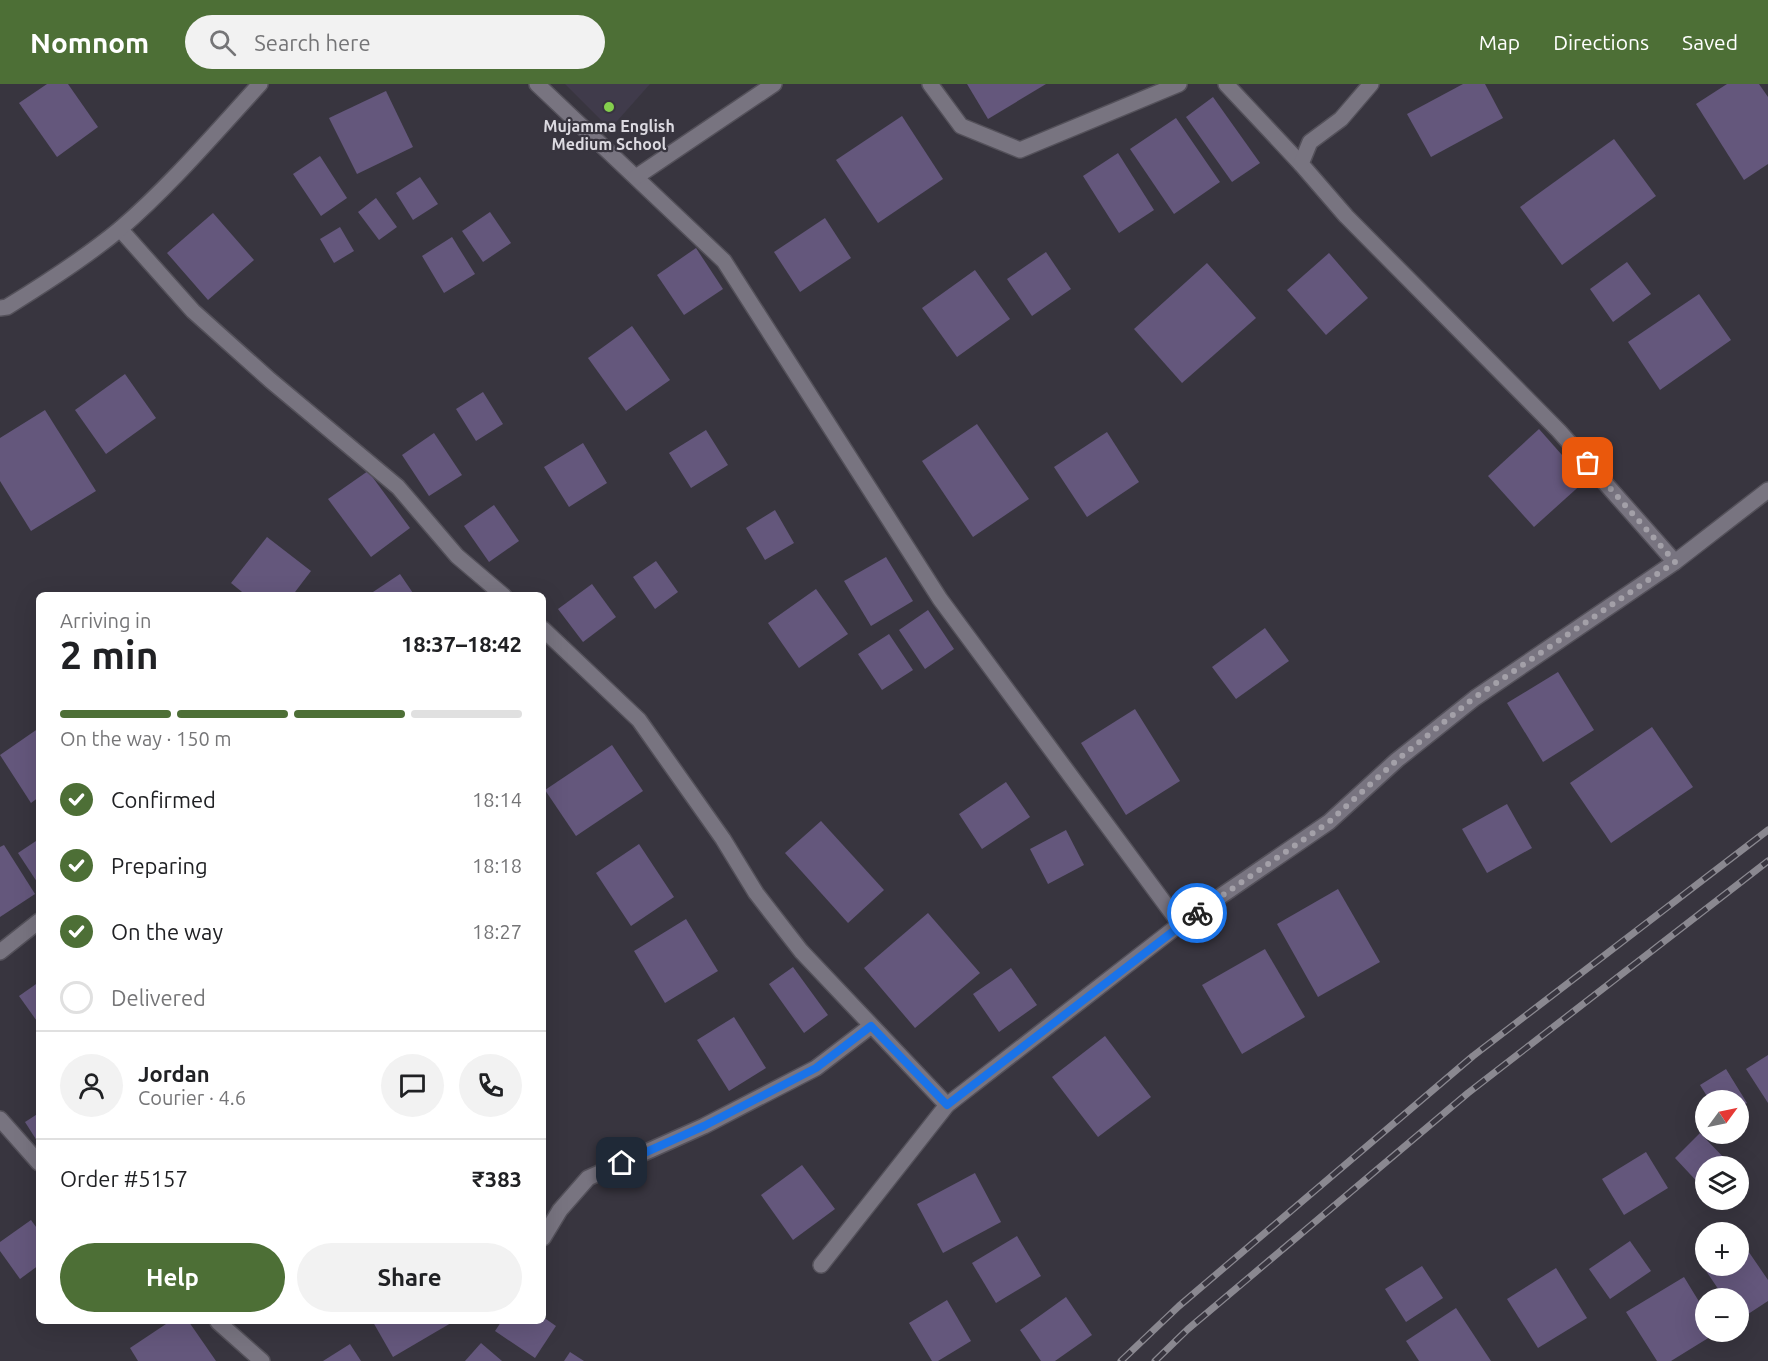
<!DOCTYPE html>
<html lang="en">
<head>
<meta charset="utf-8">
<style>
	:root { --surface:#fff; --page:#f2f2f2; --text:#202124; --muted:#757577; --line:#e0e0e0; --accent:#4d6f36 }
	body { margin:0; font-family:Ubuntu,sans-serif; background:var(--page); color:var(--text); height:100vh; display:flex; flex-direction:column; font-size:22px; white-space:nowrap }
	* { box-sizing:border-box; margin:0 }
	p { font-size:20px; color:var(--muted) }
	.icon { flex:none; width:33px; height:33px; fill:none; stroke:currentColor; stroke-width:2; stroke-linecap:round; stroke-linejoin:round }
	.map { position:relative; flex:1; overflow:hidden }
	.side { position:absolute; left:36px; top:508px; width:510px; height:732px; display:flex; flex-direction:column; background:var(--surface); border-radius:9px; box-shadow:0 6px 24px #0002 }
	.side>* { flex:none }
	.needle { width:39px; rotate:57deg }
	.buttons { position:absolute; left:1695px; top:1006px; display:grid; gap:12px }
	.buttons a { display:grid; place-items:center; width:54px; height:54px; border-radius:50%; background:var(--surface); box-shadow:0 6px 24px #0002; font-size:30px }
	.pin { position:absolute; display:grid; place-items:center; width:51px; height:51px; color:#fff; margin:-26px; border-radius:12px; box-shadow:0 3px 9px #0006 }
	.courier { position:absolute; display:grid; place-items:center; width:60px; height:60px; margin:-30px; border:4px solid #1a73e8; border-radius:50%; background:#fff; color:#222; box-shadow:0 2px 8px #0007 }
	.summary em { font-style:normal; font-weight:700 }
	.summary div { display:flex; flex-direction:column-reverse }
	.summary { display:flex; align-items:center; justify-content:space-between; height:102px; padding:0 24px }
	h1 { font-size:39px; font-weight:700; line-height:45px }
	.bar { display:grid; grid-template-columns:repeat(4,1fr); gap:9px 6px; align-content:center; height:72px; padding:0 24px }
	.bar i { height:8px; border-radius:4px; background:var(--line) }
	.bar .active { background:var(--accent) }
	.bar p { grid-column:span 4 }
	.line { display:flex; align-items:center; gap:15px; padding:0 24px; border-top:2px solid var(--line) }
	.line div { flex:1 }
	.round { display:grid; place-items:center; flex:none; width:63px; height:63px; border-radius:32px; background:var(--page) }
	ol { padding:0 24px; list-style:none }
	li { display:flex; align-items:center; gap:18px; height:66px }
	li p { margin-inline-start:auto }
	li .icon { padding:6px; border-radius:50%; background:var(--accent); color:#fff; stroke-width:4 }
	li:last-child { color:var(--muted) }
	li i { width:33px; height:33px; border:3px solid var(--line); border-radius:50% }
	.cta { display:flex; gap:12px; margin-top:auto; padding:12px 24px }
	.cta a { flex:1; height:69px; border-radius:36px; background:var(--accent); color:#fff; font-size:24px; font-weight:700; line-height:69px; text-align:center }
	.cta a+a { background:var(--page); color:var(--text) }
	header { display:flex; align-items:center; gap:36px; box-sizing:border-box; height:84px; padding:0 30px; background:var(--accent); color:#fff }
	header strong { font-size:28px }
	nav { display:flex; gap:33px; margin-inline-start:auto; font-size:21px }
	.search { width:420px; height:54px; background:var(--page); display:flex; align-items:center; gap:15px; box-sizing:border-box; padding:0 21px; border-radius:33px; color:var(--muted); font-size:22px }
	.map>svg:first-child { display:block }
</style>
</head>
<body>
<header>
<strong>Nomnom</strong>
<div class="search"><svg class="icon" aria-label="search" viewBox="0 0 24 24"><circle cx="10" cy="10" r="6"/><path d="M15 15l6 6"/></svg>Search here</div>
<nav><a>Map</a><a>Directions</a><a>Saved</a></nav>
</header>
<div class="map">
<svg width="1768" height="1277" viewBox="0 0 1768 1277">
	<rect width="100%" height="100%" fill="#38353f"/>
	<polygon fill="#403b4b" points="565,0 650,0 610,45"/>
	<g fill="#64577c">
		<polygon points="47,0 68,0 98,43 57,73 19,19"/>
		<polygon points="967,0 1046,0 988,35"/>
		<polygon points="1463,0 1485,0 1503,34 1431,73 1407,30"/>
		<polygon points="1727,0 1759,0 1768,13 1768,80 1744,96 1696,20"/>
		<polygon points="386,7 413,63 357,90 329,34"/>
		<polygon points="1213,13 1260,79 1232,98 1186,33"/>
		<polygon points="902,32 943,95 878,139 836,76"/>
		<polygon points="1176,34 1220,98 1174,130 1130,65"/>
		<polygon points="1614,55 1656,112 1562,181 1520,123"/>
		<polygon points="1118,69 1154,126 1119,149 1083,92"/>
		<polygon points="320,72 347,114 321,132 293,90"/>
		<polygon points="420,93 438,120 413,136 396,109"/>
		<polygon points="376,114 397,143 379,156 358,128"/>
		<polygon points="490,128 511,159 483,178 462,147"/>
		<polygon points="213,129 254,176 208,216 167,169"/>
		<polygon points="825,134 851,174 800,208 774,168"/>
		<polygon points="340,143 354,167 334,179 320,155"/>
		<polygon points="452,153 475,190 444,209 422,172"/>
		<polygon points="696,164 723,205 684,231 657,191"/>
		<polygon points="1046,168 1071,205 1032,232 1007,195"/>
		<polygon points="1329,169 1368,214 1326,251 1287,206"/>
		<polygon points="1627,178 1651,210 1613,238 1590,205"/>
		<polygon points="1207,179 1256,234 1182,299 1134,245"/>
		<polygon points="975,186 1010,235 957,273 922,224"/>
		<polygon points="1699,210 1731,256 1660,306 1628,258"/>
		<polygon points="632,242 670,296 626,327 588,274"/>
		<polygon points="125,290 156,334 106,370 75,326"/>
		<polygon points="483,308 503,340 476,357 456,325"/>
		<polygon points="45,326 96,407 31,447 0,397 0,354"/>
		<polygon points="977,340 1029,415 973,453 922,377"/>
		<polygon points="1539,345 1585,397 1534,443 1488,392"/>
		<polygon points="706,346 728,381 691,404 669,369"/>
		<polygon points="1107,348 1139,398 1087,433 1054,383"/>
		<polygon points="434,349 462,391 429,412 402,371"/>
		<polygon points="583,359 607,399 569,423 544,383"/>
		<polygon points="368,387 410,444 371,473 328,415"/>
		<polygon points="494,421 519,457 489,478 464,442"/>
		<polygon points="775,426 794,459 765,476 746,444"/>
		<polygon points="267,453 311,487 292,512 247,512 231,499"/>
		<polygon points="886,473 913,517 871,542 844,497"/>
		<polygon points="656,477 678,508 655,525 633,493"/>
		<polygon points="400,490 415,512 367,512"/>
		<polygon points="592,500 616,533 583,558 558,525"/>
		<polygon points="816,505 848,550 799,584 768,539"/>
		<polygon points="928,526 954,565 925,585 899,546"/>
		<polygon points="1265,544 1289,577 1236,615 1212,583"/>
		<polygon points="889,550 913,586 882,606 858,570"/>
		<polygon points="1558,588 1594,646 1543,678 1507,619"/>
		<polygon points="1135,625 1180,697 1126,731 1081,659"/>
		<polygon points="1652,643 1693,703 1611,759 1570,699"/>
		<polygon points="39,644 39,713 31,719 0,671"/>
		<polygon points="612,661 643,707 576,752 545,706"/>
		<polygon points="1006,698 1030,733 982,765 959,730"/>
		<polygon points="1507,720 1532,764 1487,789 1462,745"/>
		<polygon points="821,737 884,806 848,839 785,769"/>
		<polygon points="1066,746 1084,781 1048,800 1030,765"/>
		<polygon points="39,755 39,801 18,769"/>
		<polygon points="639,760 674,813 631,842 596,789"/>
		<polygon points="4,761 35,810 0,833 0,763"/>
		<polygon points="1338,805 1380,878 1318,913 1277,840"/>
		<polygon points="928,829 980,889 915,944 864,884"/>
		<polygon points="686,835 718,887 665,919 634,867"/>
		<polygon points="1265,865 1305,933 1242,970 1202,901"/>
		<polygon points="793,883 828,931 804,949 769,900"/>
		<polygon points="1011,884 1037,921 999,948 973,910"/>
		<polygon points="39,898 39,940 19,912"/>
		<polygon points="734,933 766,984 729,1007 697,956"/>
		<polygon points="1105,952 1151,1013 1098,1053 1052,993"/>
		<polygon points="1768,971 1768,1019 1746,985"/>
		<polygon points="1726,985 1747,1019 1738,1024 1738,1017 1710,1017 1700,1001"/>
		<polygon points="39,1029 39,1060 25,1038"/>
		<polygon points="1700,1049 1729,1079 1726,1083 1706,1083 1703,1104 1675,1074"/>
		<polygon points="1646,1068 1668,1104 1624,1131 1602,1095"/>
		<polygon points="802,1081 835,1125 793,1156 761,1111"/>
		<polygon points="975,1089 1001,1138 943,1169 917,1120"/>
		<polygon points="31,1136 39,1147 39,1181 20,1195 0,1167 0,1158"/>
		<polygon points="1017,1152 1041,1192 996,1219 972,1179"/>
		<polygon points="1630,1157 1651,1187 1610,1215 1589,1185"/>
		<polygon points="1742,1158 1768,1196 1768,1217 1739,1236 1738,1215 1725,1215 1704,1184 1738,1182 1738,1161"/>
		<polygon points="1422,1182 1443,1214 1406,1238 1385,1205"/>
		<polygon points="1556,1184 1587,1234 1538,1264 1507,1215"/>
		<polygon points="1684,1193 1706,1229 1706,1248 1718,1248 1671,1277 1657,1277 1626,1228"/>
		<polygon points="1066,1213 1092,1251 1055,1277 1041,1277 1020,1246"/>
		<polygon points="947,1216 971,1257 938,1277 932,1277 909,1239"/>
		<polygon points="1456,1224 1491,1277 1419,1277 1406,1257"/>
		<polygon points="543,1233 556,1242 535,1274 495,1247 501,1238 543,1238"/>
		<polygon points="169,1238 189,1238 216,1277 138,1277 130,1264"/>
		<polygon points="373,1238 450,1238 451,1239 393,1273"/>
		<polygon points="481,1259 502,1277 465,1277"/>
		<polygon points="350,1260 361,1277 323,1277"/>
		<polygon points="570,1268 584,1277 564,1277"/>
	</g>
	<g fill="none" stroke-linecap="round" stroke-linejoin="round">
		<g stroke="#54515a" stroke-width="18">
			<g id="street">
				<polyline points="537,0 724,177 940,515 1180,840 947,1021 821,1181"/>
				<polyline points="930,0 961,42 1020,66 1179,0"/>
				<polyline points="1226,0 1301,80"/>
				<polyline points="1371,0 1341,35 1310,58 1301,80 1346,132 1559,347 1675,478"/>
				<polyline points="636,93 774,0"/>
				<polyline points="120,145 193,227 270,296 398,403 457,472 504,512"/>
				<path d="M0,224L7,223C46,199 85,174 120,145C170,102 215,49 260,0"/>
				<polyline points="543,545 639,636 723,755 756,809 801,867 947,1021"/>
				<polyline points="1180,840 1329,738 1397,676 1475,614 1675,478 1768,406"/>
				<polyline points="0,868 39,837"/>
				<polyline points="0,1035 39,1079"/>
				<polyline points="543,1154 560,1126 588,1094 704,1042 816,984 871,942"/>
				<polyline points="218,1238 262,1277"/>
			</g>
		</g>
		<use href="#street" stroke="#787480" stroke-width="15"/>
		<g stroke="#8a8890" stroke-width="7">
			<g id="rail">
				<polyline points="1121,1277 1179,1222 1473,972 1768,746"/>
				<polyline points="1155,1277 1188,1245 1468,1009 1768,777"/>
			</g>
		</g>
		<use href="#rail" stroke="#38353f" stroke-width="4.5" stroke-dasharray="14" stroke-linecap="butt"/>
	</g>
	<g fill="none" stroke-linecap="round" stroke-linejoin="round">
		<polyline stroke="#a3a0a8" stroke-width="6" stroke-dasharray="0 10.8" points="1197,829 1329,738 1397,676 1474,614 1675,478 1588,379"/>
		<polyline stroke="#1a73e8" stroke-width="8" points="622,1079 704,1042 816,984 871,942 947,1021 1197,829"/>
	</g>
	<circle fill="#84cf4d" stroke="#38353f" stroke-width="2" cx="609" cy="23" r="6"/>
	<g text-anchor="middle" stroke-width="4.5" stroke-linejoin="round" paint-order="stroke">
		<g font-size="16" font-weight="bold" fill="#dcdae1" stroke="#38353f">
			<text x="609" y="48">Mujamma English<tspan x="609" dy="18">Medium School</tspan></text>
		</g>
	</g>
</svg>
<div class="buttons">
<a><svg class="needle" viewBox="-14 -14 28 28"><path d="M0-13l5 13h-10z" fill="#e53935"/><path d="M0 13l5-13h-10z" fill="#757577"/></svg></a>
<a><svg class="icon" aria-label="layers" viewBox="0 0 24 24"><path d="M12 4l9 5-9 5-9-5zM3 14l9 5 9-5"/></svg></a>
<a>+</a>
<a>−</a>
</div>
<div class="pin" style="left:1588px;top:379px;background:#ea580c"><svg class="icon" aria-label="bag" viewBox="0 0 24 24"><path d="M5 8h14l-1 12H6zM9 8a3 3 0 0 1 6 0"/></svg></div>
<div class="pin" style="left:622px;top:1079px;background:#1f2937"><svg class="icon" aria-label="home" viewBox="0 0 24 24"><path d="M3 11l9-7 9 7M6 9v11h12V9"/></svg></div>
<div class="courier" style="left:1197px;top:829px"><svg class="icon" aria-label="bike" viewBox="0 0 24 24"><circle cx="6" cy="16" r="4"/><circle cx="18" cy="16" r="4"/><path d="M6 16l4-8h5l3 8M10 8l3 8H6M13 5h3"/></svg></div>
<section class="side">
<div class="summary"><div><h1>2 min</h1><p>Arriving in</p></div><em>18:37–18:42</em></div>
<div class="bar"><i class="active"></i><i class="active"></i><i class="active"></i><i></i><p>On the way · 150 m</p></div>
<ol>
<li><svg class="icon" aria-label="check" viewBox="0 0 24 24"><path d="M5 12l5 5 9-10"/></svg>Confirmed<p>18:14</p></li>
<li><svg class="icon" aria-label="check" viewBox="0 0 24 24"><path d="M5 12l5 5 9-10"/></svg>Preparing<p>18:18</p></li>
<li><svg class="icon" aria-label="check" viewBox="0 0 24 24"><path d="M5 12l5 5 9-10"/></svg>On the way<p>18:27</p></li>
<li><i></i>Delivered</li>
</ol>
<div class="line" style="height:108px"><a class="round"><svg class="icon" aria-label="person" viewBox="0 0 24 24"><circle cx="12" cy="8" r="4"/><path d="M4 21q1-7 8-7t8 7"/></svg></a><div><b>Jordan</b><p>Courier · 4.6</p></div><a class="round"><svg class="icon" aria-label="chat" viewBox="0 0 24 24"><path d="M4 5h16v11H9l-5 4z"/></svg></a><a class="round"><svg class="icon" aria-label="phone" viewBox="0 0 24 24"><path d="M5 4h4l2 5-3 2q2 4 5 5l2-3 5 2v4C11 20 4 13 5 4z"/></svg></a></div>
<div class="line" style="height:78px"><div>Order #5157</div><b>₹383</b></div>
<div class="cta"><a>Help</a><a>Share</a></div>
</section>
</div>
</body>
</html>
